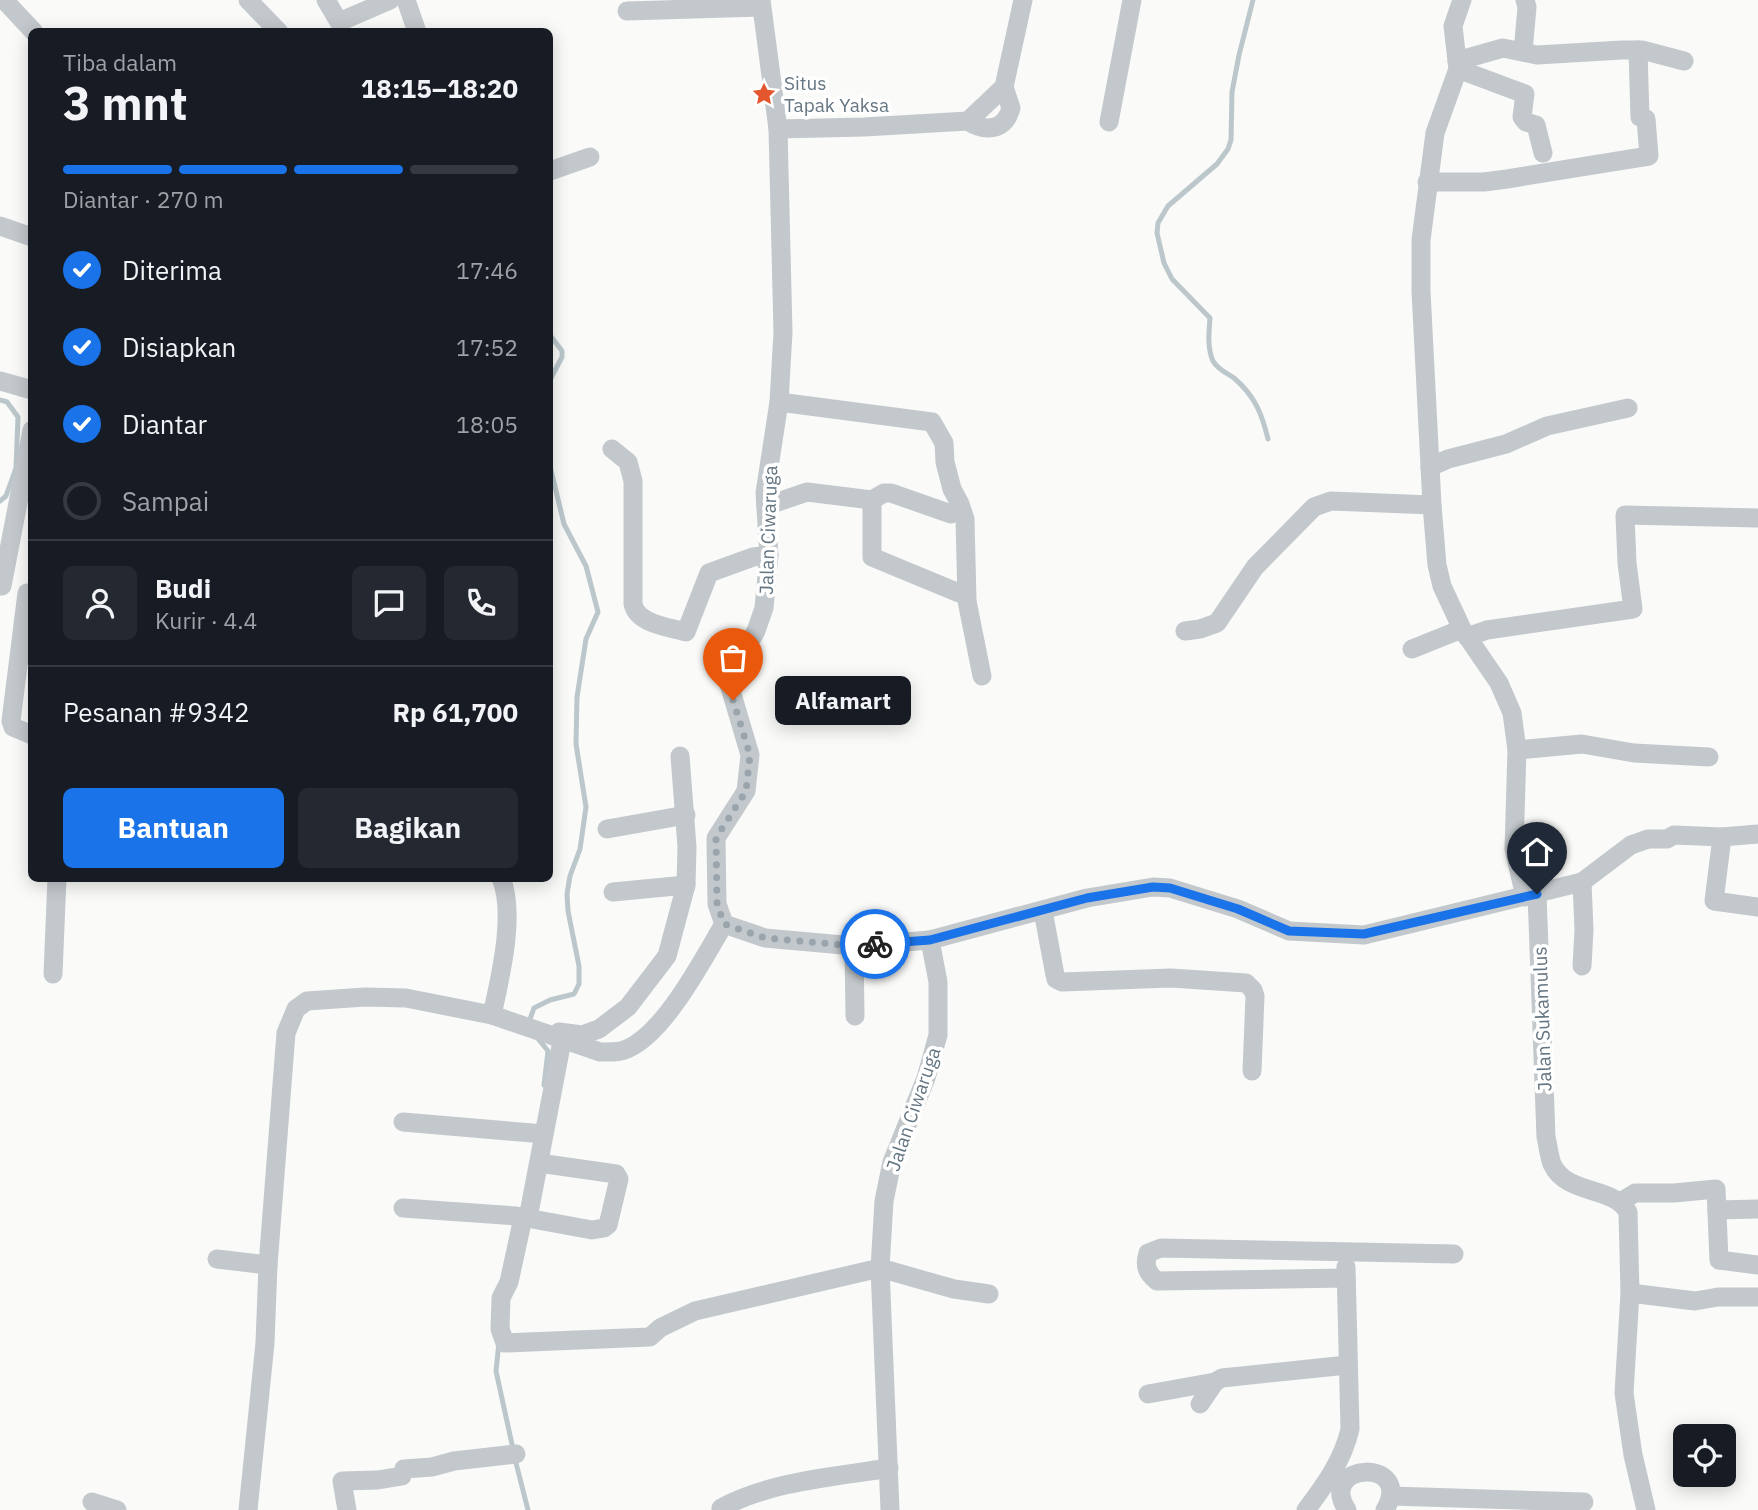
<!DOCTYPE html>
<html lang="id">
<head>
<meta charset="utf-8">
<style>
	:root { --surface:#171b24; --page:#242831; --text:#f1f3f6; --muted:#9ea1a6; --line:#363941; --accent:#1a73e8 }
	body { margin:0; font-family:"IBM Plex Sans",sans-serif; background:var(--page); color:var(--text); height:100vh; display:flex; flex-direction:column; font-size:26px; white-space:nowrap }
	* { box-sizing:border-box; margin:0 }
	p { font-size:23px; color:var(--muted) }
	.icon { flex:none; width:38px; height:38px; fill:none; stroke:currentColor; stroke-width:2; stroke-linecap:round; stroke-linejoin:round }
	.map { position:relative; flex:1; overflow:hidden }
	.details { position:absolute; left:28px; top:28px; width:525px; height:854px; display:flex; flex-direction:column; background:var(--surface); border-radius:10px; box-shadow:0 4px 18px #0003 }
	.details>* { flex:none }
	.controls { position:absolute; left:1673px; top:1424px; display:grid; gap:14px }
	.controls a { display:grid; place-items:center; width:63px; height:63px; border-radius:10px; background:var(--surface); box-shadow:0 4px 18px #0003; font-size:35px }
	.pin { position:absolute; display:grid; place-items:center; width:60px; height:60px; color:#fff; margin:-72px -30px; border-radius:50% 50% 50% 0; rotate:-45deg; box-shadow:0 0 7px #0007 }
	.pin .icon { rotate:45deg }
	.courier { position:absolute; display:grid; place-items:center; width:70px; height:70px; margin:-35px; border:5px solid #1a73e8; border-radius:50%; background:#fff; color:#222; box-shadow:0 2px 9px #0007 }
	.bubble { position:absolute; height:49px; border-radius:10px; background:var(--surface); box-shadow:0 4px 18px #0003; font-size:23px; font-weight:700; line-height:49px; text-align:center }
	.overview em { font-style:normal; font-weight:700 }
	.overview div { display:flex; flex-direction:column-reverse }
	.overview { display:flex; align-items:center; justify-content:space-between; height:119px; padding:0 35px }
	h1 { font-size:46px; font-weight:700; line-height:52px }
	.bar { display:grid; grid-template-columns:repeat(4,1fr); gap:10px 7px; align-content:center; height:84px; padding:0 35px }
	.bar i { height:9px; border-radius:5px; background:var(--line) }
	.bar .selected { background:var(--accent) }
	.bar p { grid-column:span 4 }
	.line { display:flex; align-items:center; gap:18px; padding:0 35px; border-top:2px solid var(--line) }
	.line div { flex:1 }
	.round { display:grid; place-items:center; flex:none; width:74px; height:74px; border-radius:10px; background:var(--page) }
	ol { padding:0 35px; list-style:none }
	li { display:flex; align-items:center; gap:21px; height:77px }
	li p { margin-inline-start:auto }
	li .icon { padding:7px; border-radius:50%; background:var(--accent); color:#fff; stroke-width:4 }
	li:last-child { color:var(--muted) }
	li i { width:38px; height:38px; border:4px solid var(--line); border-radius:50% }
	.button { display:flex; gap:14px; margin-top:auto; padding:14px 35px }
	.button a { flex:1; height:80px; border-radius:10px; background:var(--accent); color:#fff; font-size:28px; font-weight:700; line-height:80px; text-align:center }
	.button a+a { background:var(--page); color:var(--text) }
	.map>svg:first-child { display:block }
</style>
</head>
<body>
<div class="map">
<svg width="1758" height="1510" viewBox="0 0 1758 1510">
	<rect width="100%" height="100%" fill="#fafaf8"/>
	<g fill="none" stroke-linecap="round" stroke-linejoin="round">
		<g stroke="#bbc7cb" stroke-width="5">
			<path d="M1253,0L1239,55L1232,92L1231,140L1228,149L1217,164L1168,206L1158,223L1157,233L1164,263L1172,279L1210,318C1209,332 1207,347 1213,361C1218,370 1227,373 1234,378C1255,396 1262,414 1268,439"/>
			<polyline points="550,335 562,351 562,357 550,380"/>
			<polyline points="0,400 7,402 18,417 16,468 6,496 0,501"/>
			<polyline points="532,1024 530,1019 534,1008 550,1000 574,994 579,984 579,966 568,911 567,894 570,876 580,849 586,807 576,744 577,697 586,639 598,612 586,566 564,524 550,466"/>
			<polyline points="536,1036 548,1051 544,1085"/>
			<polyline points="499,1342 496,1371 513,1449"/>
			<polyline points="515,1459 528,1510"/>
		</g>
		<g stroke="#c3c8cc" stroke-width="19">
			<polyline points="4,0 34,32"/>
			<polyline points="248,0 279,32"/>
			<polyline points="326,0 339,22 390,0"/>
			<polyline points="406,0 417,32"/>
			<polyline points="761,0 778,129 783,332 779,402 765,493 769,555 764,608 756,631 735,666 729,684 750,755 746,791 716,838 717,904 724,924 765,938 854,946 930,940 938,982 938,1035 926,1078 892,1162 884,1201 880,1268 890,1510"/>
			<polyline points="1462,0 1453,26 1458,69 1435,133 1421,240 1421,291 1432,505 1437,565 1442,586 1462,629 1499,683 1512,713 1517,750 1514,849 1525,897"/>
			<polyline points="627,11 761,7"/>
			<polyline points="1523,52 1527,7 1525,0"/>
			<polyline points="1457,61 1503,48 1537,55 1622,50 1642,50 1684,61"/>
			<polyline points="1458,69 1525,94 1522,117 1526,122 1536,125 1543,153"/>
			<path d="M968,121C986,133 1005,130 1011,108L1004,87"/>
			<polyline points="1109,122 1132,0"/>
			<polyline points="778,129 864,127 968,121 1004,87 1023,0"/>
			<polyline points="550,171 590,157"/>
			<polyline points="1427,182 1484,182 1507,179 1649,156 1646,119 1640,117 1638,50"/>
			<polyline points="0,226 32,237"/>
			<polyline points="0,381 32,390"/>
			<polyline points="779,402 932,422 944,443 945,462 952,489 960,504 965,519 967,601 982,676"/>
			<path d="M612,449L628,462L633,481V604C637,624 669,627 686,632L709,573L753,557L769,555"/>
			<polyline points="1430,467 1448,459 1506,444 1547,426 1628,408"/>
			<polyline points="872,500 884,493 891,493 951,514"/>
			<polyline points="766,506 807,492 872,500 872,557 959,593"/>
			<polyline points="2,586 32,430"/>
			<polyline points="27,593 11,721 13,727 32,735"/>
			<polyline points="1185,631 1200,629 1217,623 1255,567 1314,507 1331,501 1432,505"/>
			<polyline points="1467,637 1487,630 1633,609 1627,563 1625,515 1758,518"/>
			<polyline points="1412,649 1462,629"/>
			<polyline points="1517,750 1582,744 1634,753 1709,757"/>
			<polyline points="607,829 686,815"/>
			<polyline points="1722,837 1714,901 1758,907"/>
			<polyline points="613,892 686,885"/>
			<path d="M1537,894L1546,1137C1548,1145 1549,1156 1552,1164C1567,1196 1612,1185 1628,1212L1630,1293L1624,1393L1633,1455L1646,1510"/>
			<polyline points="1043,911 1055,975 1056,979 1062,982 1171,978 1246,983 1253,990 1255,996 1252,1071"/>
			<polyline points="930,940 1087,898 1153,887 1170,888 1238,909 1289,931 1364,935 1582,882 1631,845 1648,839 1667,839 1674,835 1722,837 1758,834"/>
			<polyline points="854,946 855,1016"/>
			<polyline points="1582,966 1584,930 1582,882"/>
			<polyline points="53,974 57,878"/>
			<path d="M492,1015C500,978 516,914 501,878"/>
			<polyline points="559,1032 582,1035 599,1029 628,1007 667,956 686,885 687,847 680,756"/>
			<polyline points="403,1122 544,1134"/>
			<polyline points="1622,1201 1635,1193 1674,1193 1716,1189 1719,1260 1758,1265"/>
			<polyline points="403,1208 516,1216 592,1230 604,1228 608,1225 619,1179 616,1174 539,1163"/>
			<polyline points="1717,1210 1758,1209"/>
			<polyline points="523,1218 509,1282 501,1298 500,1329 505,1343 650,1337 660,1328 695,1311 880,1268 954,1289 989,1294"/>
			<polyline points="528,1218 562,1041"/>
			<polyline points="217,1259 268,1265"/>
			<path d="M1346,1278L1157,1281C1147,1273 1144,1266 1148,1253L1161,1248L1454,1254"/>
			<polyline points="1630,1293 1695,1301 1718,1297 1758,1297"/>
			<polyline points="1148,1394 1215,1382"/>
			<polyline points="1200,1404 1215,1382 1222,1378 1347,1365"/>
			<polyline points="1391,1496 1584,1502"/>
			<polyline points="92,1502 117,1510"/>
			<path d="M721,1508C771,1481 834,1477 889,1468"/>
			<path d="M248,1510L265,1343L268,1265L286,1033L296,1009L307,1001L365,997L406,998L492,1015L600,1052C608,1052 618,1053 627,1049C665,1033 703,959 724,924"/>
			<polyline points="347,1510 342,1481 378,1480 402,1476 404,1469 432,1467 454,1461 516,1454"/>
			<path d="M1306,1510C1325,1485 1343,1460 1350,1429L1346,1267"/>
			<path d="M1347,1510C1316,1462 1415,1457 1385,1510"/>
		</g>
	</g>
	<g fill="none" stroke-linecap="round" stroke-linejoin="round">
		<polyline stroke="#99a4ac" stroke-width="7" stroke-dasharray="0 12.6" points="733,700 750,755 746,791 716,838 717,904 724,924 765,938 855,946 875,944"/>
		<polyline stroke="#1a73e8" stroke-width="9" points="875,944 930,940 1087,898 1153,887 1170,888 1238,909 1289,931 1364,934 1537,894"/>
	</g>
	<defs>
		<g id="sight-bare" transform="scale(1.89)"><path d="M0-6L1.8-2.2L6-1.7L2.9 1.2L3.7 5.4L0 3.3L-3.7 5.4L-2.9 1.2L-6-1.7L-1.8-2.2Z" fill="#e4572e" stroke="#fff" stroke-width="2.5" paint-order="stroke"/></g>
	</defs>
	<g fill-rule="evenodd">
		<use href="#sight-bare" x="764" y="94"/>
	</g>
	<g text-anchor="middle" stroke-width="7" stroke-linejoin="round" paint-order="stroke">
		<g font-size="19" fill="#657683" stroke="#fff" text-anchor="start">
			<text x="784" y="90">Situs<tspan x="784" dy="22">Tapak Yaksa</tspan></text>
		</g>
		<g font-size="19" fill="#657683" stroke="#fff">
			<text transform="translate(768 530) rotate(-88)" y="7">Jalan Ciwaruga</text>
			<text transform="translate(1542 1019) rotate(-92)" y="7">Jalan Sukamulus</text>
			<text transform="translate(913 1109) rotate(-71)" y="7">Jalan Ciwaruga</text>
		</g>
	</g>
</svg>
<div class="controls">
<a><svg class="icon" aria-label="locate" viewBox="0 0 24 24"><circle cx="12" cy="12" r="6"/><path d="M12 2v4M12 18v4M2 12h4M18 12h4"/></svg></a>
</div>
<div class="pin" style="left:733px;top:700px;background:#ea580c"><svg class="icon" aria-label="bag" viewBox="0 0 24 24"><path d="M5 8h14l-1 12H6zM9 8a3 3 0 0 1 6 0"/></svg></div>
<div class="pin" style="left:1537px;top:894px;background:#1f2937"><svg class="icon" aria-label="home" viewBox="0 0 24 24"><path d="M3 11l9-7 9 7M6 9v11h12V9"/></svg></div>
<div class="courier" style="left:875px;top:944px"><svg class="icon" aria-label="bike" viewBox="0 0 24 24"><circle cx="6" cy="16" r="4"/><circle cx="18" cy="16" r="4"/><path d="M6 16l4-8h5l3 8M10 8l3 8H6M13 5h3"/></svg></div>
<div class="bubble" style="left:775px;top:676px;width:136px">Alfamart</div>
<section class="details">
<div class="overview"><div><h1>3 mnt</h1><p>Tiba dalam</p></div><em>18:15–18:20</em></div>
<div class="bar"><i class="selected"></i><i class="selected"></i><i class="selected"></i><i></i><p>Diantar · 270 m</p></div>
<ol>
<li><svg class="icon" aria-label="check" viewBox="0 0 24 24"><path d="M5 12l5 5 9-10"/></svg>Diterima<p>17:46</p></li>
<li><svg class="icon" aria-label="check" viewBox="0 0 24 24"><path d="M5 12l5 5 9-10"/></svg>Disiapkan<p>17:52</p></li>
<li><svg class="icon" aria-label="check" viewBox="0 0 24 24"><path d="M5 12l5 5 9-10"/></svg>Diantar<p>18:05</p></li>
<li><i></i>Sampai</li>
</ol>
<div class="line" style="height:126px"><a class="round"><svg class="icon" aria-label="person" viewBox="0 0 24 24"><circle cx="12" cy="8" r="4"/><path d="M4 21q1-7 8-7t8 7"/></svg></a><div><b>Budi</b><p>Kurir · 4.4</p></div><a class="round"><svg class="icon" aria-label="chat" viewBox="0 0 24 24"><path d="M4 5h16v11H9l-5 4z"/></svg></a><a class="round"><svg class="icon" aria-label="phone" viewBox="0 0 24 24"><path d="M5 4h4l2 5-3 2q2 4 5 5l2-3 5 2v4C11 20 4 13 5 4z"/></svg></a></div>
<div class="line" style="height:91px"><div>Pesanan #9342</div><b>Rp 61,700</b></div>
<div class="button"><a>Bantuan</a><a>Bagikan</a></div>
</section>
</div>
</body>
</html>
